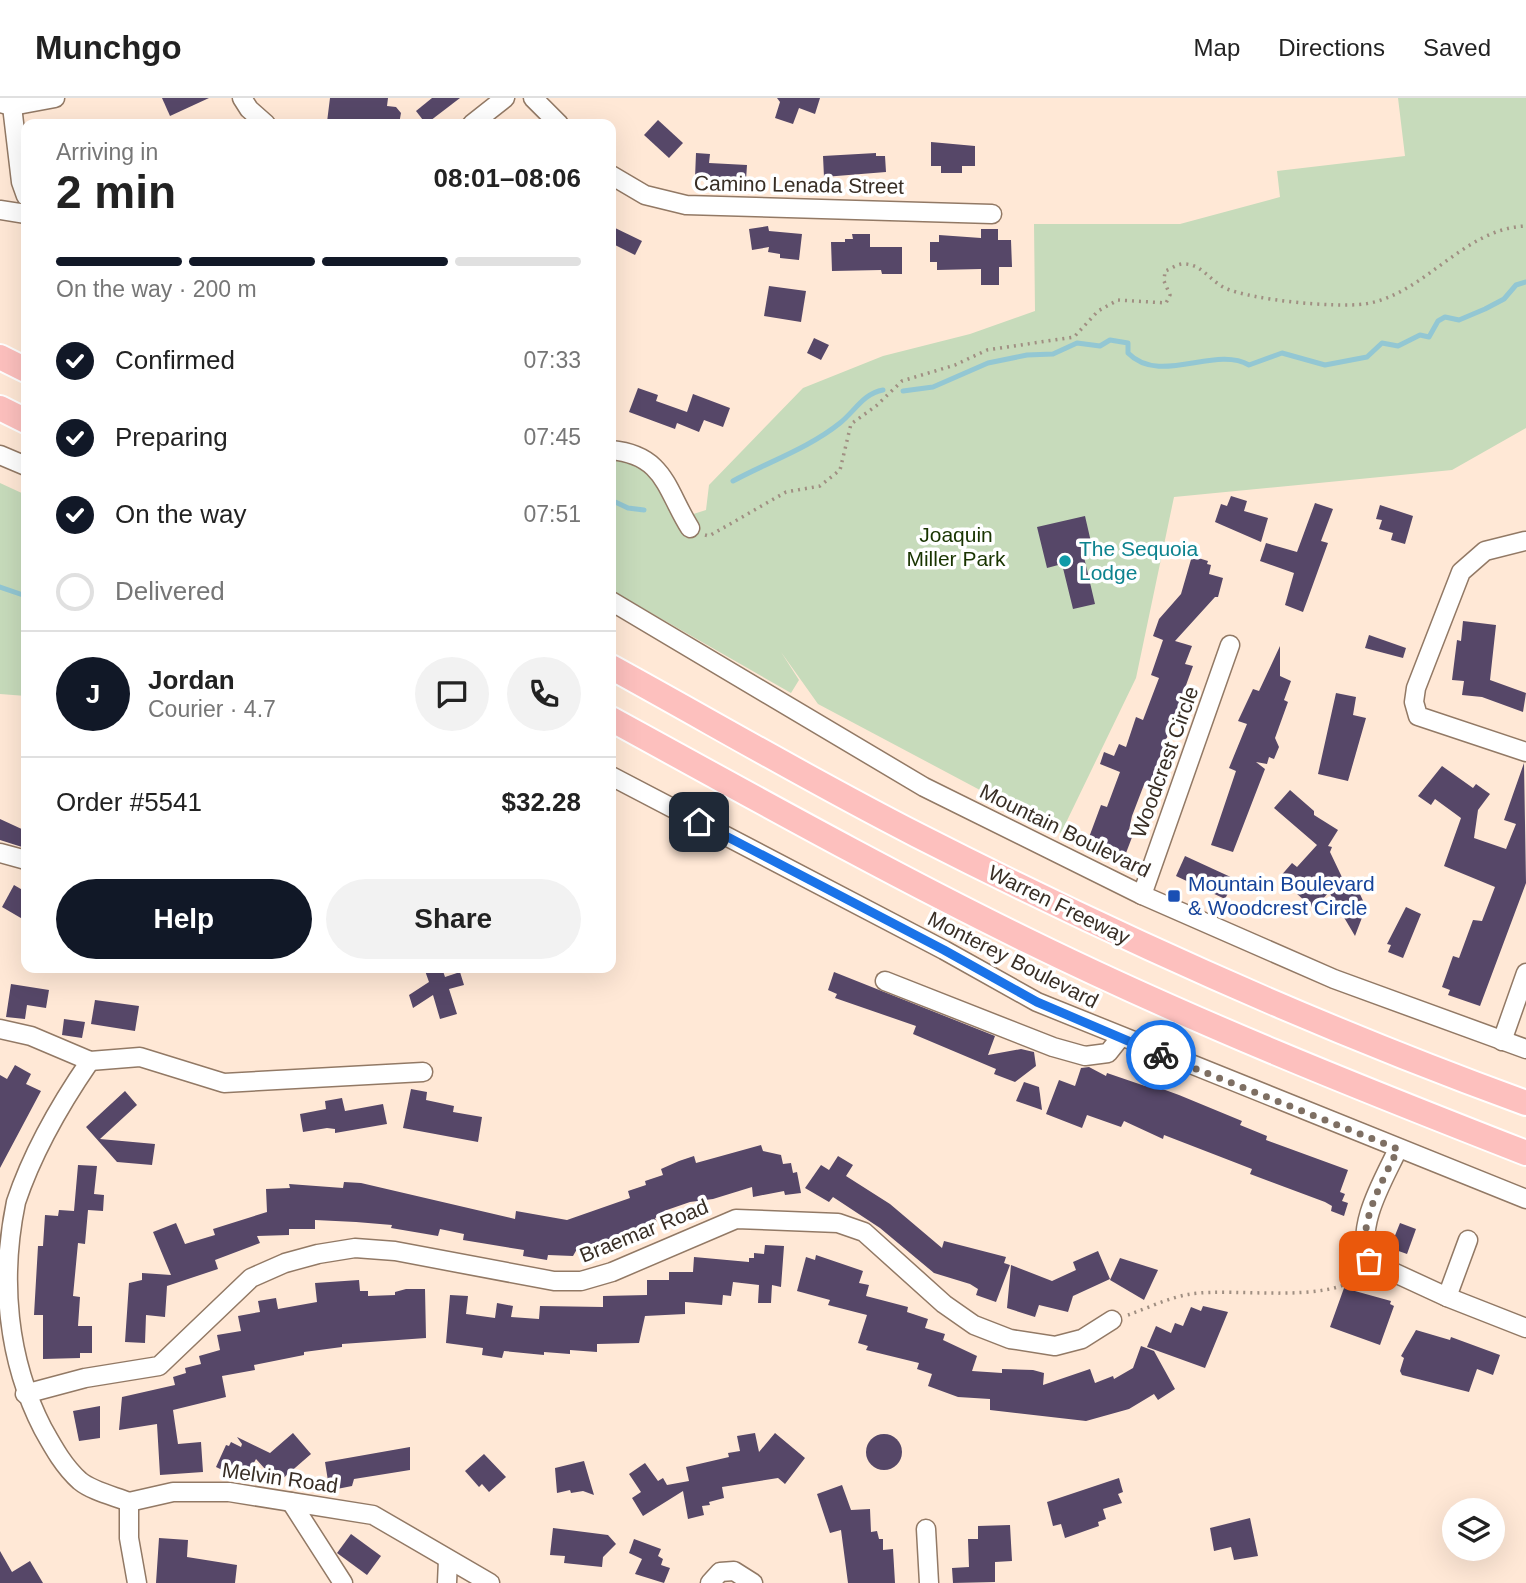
<!DOCTYPE html>
<html lang="en">
<head>
<meta charset="utf-8">
<style>
	:root { --surface:#fff; --page:#f2f2f2; --text:#222; --muted:#767676; --line:#e0e0e0; --accent:#111827 }
	body { margin:0; font-family:Arial,sans-serif; background:var(--page); color:var(--text); height:100vh; display:flex; flex-direction:column; font-size:26px; white-space:nowrap }
	* { box-sizing:border-box; margin:0 }
	p { font-size:23px; color:var(--muted) }
	.icon { flex:none; width:38px; height:38px; fill:none; stroke:currentColor; stroke-width:2; stroke-linecap:round; stroke-linejoin:round }
	.map { position:relative; flex:1; overflow:hidden }
	.sheet { position:absolute; left:21px; top:21px; width:595px; height:854px; display:flex; flex-direction:column; background:var(--surface); border-radius:14px; box-shadow:0 7px 28px #0002 }
	.sheet>* { flex:none }
	.fabs { position:absolute; left:1442px; top:1400px; display:grid; gap:14px }
	.fabs a { display:grid; place-items:center; width:63px; height:63px; border-radius:50%; background:var(--surface); box-shadow:0 7px 28px #0002; font-size:35px }
	.pin { position:absolute; display:grid; place-items:center; width:60px; height:60px; color:#fff; margin:-30px; border-radius:14px; box-shadow:0 4px 10px #0006 }
	.courier { position:absolute; display:grid; place-items:center; width:70px; height:70px; margin:-35px; border:5px solid #1a73e8; border-radius:50%; background:#fff; color:#222; box-shadow:0 2px 9px #0007 }
	.summary em { font-style:normal; font-weight:700 }
	.summary div { display:flex; flex-direction:column-reverse }
	.summary { display:flex; align-items:center; justify-content:space-between; height:119px; padding:0 35px }
	h1 { font-size:46px; font-weight:700; line-height:52px }
	.bar { display:grid; grid-template-columns:repeat(4,1fr); gap:10px 7px; align-content:center; height:84px; padding:0 35px }
	.bar i { height:9px; border-radius:5px; background:var(--line) }
	.bar .on { background:var(--accent) }
	.bar p { grid-column:span 4 }
	.line { display:flex; align-items:center; gap:18px; padding:0 35px; border-top:2px solid var(--line) }
	.line div { flex:1 }
	.round { display:grid; place-items:center; flex:none; width:74px; height:74px; border-radius:37px; background:var(--page) }
	ol { padding:0 35px; list-style:none }
	li { display:flex; align-items:center; gap:21px; height:77px }
	li p { margin-inline-start:auto }
	li .icon { padding:7px; border-radius:50%; background:var(--accent); color:#fff; stroke-width:4 }
	li:last-child { color:var(--muted) }
	li i { width:38px; height:38px; border:4px solid var(--line); border-radius:50% }
	.action { display:flex; gap:14px; margin-top:auto; padding:14px 35px }
	.action a { flex:1; height:80px; border-radius:42px; background:var(--accent); color:#fff; font-size:28px; font-weight:700; line-height:80px; text-align:center }
	.action a+a { background:var(--page); color:var(--text) }
	header { display:flex; align-items:center; gap:42px; box-sizing:border-box; height:98px; padding:0 35px; background:var(--surface); border-bottom:2px solid var(--line) }
	header strong { font-size:33px }
	nav { display:flex; gap:38px; margin-inline-start:auto; font-size:24px }
	.map>svg:first-child { display:block }
</style>
</head>
<body>
<header>
<strong>Munchgo</strong>
<nav><a>Map</a><a>Directions</a><a>Saved</a></nav>
</header>
<div class="map">
<svg width="1526" height="1485" viewBox="0 0 1526 1485">
	<rect width="100%" height="100%" fill="#ffe8d6"/>
	<g fill="#c7dbbb">
		<polygon points="1398,0 1526,0 1526,330 1452,372 1174,399 1136,580 1061,735 818,606 781,554 799,582 791,595 611,492 611,352 652,364 684,419 706,412 709,387 803,290 883,258 970,236 1035,213 1034,126 1180,126 1280,99 1277,73 1405,58"/>
		<polygon points="0,385 26,397 26,598 0,596"/>
	</g>
	<g fill="none" stroke-linecap="round" stroke-linejoin="round">
		<g stroke="#93c7d3" stroke-width="5">
			<path d="M903,293L933,289L988,265L1027,257L1053,256L1077,245L1100,248L1110,242L1128,245V255C1160,288 1215,247 1249,267L1282,255L1325,267L1367,259L1382,245L1398,248L1420,237L1429,239L1438,223L1445,219L1459,222L1485,211L1504,201L1516,187L1526,184"/>
			<path d="M733,383C768,364 809,350 840,325C854,314 864,295 883,292"/>
			<polyline points="611,402 628,410 644,412"/>
			<polyline points="0,489 26,498"/>
		</g>
	</g>
	<g fill="#564768">
		<polygon points="162,0 209,0 170,18"/>
		<polygon points="330,0 388,0 387,8 396,9 401,15 399,26 327,24"/>
		<polygon points="432,0 460,0 426,26 416,13"/>
		<polygon points="777,0 820,0 815,16 799,10 793,26 775,20 780,4"/>
		<polygon points="658,22 683,45 669,60 644,37"/>
		<polygon points="931,44 975,48 975,68 962,68 962,75 941,75 941,68 931,68"/>
		<polygon points="696,55 710,56 709,65 747,67 746,82 695,80"/>
		<polygon points="876,55 876,58 885,58 886,74 824,79 823,58"/>
		<polygon points="611,128 642,143 635,157 611,145"/>
		<polygon points="768,128 769,133 802,136 799,162 780,160 780,156 768,154 769,149 752,152 749,131"/>
		<polygon points="981,131 998,131 998,142 1011,142 1012,169 999,169 999,187 981,187 981,171 937,172 937,164 930,164 930,144 939,144 939,137 981,140"/>
		<polygon points="852,136 870,136 870,149 902,149 902,176 882,176 881,172 832,173 831,144 845,144 845,141 853,141"/>
		<polygon points="769,188 806,193 801,224 764,218"/>
		<polygon points="814,240 829,247 821,262 807,255"/>
		<polygon points="638,290 658,297 656,303 687,314 693,296 730,310 723,329 704,322 699,334 677,325 675,331 629,314"/>
		<polygon points="1231,398 1247,403 1244,413 1268,420 1261,444 1215,424 1221,406 1227,408"/>
		<polygon points="1315,405 1333,411 1321,443 1328,445 1303,514 1285,507 1294,475 1260,463 1266,445 1297,454"/>
		<polygon points="1380,407 1413,418 1405,446 1391,442 1393,435 1379,431 1382,422 1376,421"/>
		<polygon points="1085,418 1094,457 1084,459 1095,506 1073,511 1062,466 1047,470 1037,429"/>
		<polygon points="1192,458 1208,463 1207,466 1211,467 1209,476 1223,480 1218,499 1215,499 1175,543 1192,548 1185,566 1193,568 1150,686 1145,684 1132,718 1129,732 1134,734 1126,755 1088,742 1101,707 1107,709 1120,674 1100,666 1104,654 1114,658 1119,646 1126,649 1136,619 1143,622 1159,580 1151,577 1163,542 1153,538 1159,521 1181,496"/>
		<polygon points="1463,523 1496,527 1490,582 1526,595 1523,614 1482,599 1462,597 1464,583 1452,582 1457,542 1461,543"/>
		<polygon points="1369,537 1406,550 1403,560 1365,550"/>
		<polygon points="1280,548 1280,578 1291,583 1284,602 1288,604 1275,640 1279,649 1274,661 1269,659 1267,666 1256,664 1265,671 1233,754 1211,747 1236,673 1229,670 1247,626 1238,623 1253,591 1259,593"/>
		<polygon points="1336,595 1356,599 1353,617 1366,620 1348,683 1318,676"/>
		<polygon points="1524,665 1526,785 1480,908 1448,897 1450,892 1442,889 1453,858 1459,860 1473,822 1482,823 1495,789 1444,768 1461,720 1435,701 1431,707 1418,698 1442,668 1473,690 1476,686 1490,696 1478,712 1474,740 1506,751 1516,726 1504,722"/>
		<polygon points="1290,692 1314,713 1314,717 1338,732 1328,748 1332,749 1330,754 1350,796 1358,792 1366,809 1355,838 1329,794 1314,811 1279,780 1292,765 1297,769 1317,747 1274,710"/>
		<polygon points="0,721 26,733 22,749 0,742"/>
		<polygon points="1185,758 1235,781 1225,801 1176,778"/>
		<polygon points="14,787 26,794 26,823 2,809"/>
		<polygon points="1406,809 1421,816 1403,860 1388,854 1391,847 1387,846"/>
		<polygon points="424,870 442,870 445,879 460,874 464,887 449,891 457,916 440,921 433,897 413,910 409,897 429,884"/>
		<polygon points="834,874 995,938 988,957 1021,951 1034,954 1036,968 1015,984 994,976 996,971 913,936 916,928 835,900 837,896 828,892"/>
		<polygon points="11,886 49,892 46,910 27,907 25,921 6,919"/>
		<polygon points="95,902 139,908 135,933 91,926"/>
		<polygon points="64,921 85,924 82,940 62,937"/>
		<polygon points="15,967 31,976 26,986 41,993 0,1070 0,977 7,981"/>
		<polygon points="1089,969 1106,978 1107,975 1145,988 1146,985 1179,997 1242,1023 1240,1027 1267,1038 1266,1042 1348,1072 1340,1094 1345,1096 1342,1103 1348,1105 1344,1118 1331,1113 1332,1108 1325,1104 1250,1076 1252,1071 1164,1037 1163,1041 1124,1023 1121,1029 1087,1017 1082,1030 1046,1016 1059,982 1075,988 1081,970"/>
		<polygon points="1024,984 1039,989 1042,1012 1016,1003"/>
		<polygon points="411,991 427,994 426,1002 454,1008 453,1014 482,1019 478,1044 403,1030"/>
		<polygon points="125,993 137,1007 100,1041 155,1046 152,1067 117,1064 86,1029"/>
		<polygon points="342,1000 345,1013 383,1006 387,1026 335,1035 335,1031 327,1030 303,1034 300,1016 326,1011 325,1003"/>
		<polygon points="761,1047 763,1053 781,1057 783,1066 791,1065 793,1075 797,1074 801,1095 785,1097 784,1093 753,1099 752,1089 713,1101 690,1104 664,1113 665,1116 655,1120 657,1124 620,1137 622,1141 592,1151 577,1151 573,1158 548,1157 547,1162 523,1158 524,1152 463,1142 464,1136 440,1131 438,1138 391,1130 392,1127 356,1124 315,1122 315,1131 289,1131 289,1137 257,1138 260,1145 215,1162 218,1171 167,1188 165,1219 146,1217 145,1245 125,1244 129,1185 142,1182 142,1175 171,1177 153,1134 176,1125 185,1146 215,1137 213,1131 267,1114 266,1091 290,1090 289,1086 343,1090 344,1084 361,1085 515,1121 516,1113 567,1122 630,1100 628,1093 646,1087 645,1083 663,1077 661,1071 679,1063 694,1058 696,1065"/>
		<polygon points="838,1058 853,1067 846,1078 890,1106 942,1150 944,1143 1006,1159 1004,1165 1010,1167 996,1204 976,1197 978,1191 970,1186 934,1175 880,1130 833,1099 829,1104 805,1090 821,1067 829,1072"/>
		<polygon points="78,1067 97,1068 94,1096 104,1097 103,1113 88,1112 85,1146 78,1145 73,1198 80,1199 78,1228 92,1228 92,1255 80,1255 80,1260 43,1261 43,1217 34,1217 38,1148 43,1148 45,1117 58,1118 59,1112 74,1113"/>
		<polygon points="1400,1125 1416,1131 1407,1156 1390,1150"/>
		<polygon points="765,1147 784,1148 781,1189 772,1187 771,1205 758,1205 759,1187 733,1184 731,1198 723,1197 722,1207 685,1204 685,1216 645,1218 639,1245 597,1246 597,1254 570,1252 570,1256 544,1254 544,1257 504,1253 502,1260 482,1257 483,1250 446,1245 450,1197 468,1198 466,1216 495,1220 497,1205 513,1208 511,1219 539,1221 540,1208 603,1209 603,1198 647,1197 647,1182 669,1182 669,1174 693,1174 694,1159 749,1164 749,1160 754,1160 754,1155 764,1156"/>
		<polygon points="1098,1153 1110,1181 1073,1198 1068,1214 1039,1207 1035,1219 1007,1210 1011,1167 1052,1183 1076,1172 1073,1164"/>
		<polygon points="816,1157 863,1173 859,1185 869,1187 866,1198 908,1209 907,1214 928,1221 925,1230 945,1236 943,1242 977,1258 972,1273 1002,1275 1002,1271 1033,1272 1044,1275 1043,1287 1090,1271 1095,1285 1113,1278 1114,1281 1133,1270 1141,1248 1154,1253 1175,1291 1158,1302 1154,1296 1129,1311 1086,1323 990,1312 990,1301 958,1299 928,1288 932,1276 917,1271 919,1265 866,1252 868,1248 858,1245 867,1217 828,1207 830,1202 797,1193 806,1159 815,1162"/>
		<polygon points="1120,1160 1158,1172 1144,1202 1110,1182"/>
		<polygon points="359,1182 360,1193 368,1193 368,1198 395,1197 395,1194 406,1191 425,1191 426,1240 342,1246 342,1249 304,1254 304,1257 254,1267 255,1272 222,1278 226,1299 173,1312 178,1346 201,1344 203,1374 160,1377 157,1326 119,1332 122,1299 175,1287 173,1279 186,1275 185,1270 201,1266 199,1258 220,1252 217,1237 241,1233 238,1218 260,1214 258,1203 276,1200 278,1211 317,1204 315,1185"/>
		<polygon points="1344,1190 1391,1203 1390,1206 1394,1208 1380,1247 1330,1229"/>
		<polygon points="1203,1208 1228,1214 1205,1270 1147,1249 1156,1228 1171,1235 1175,1225 1183,1228 1191,1209 1201,1213"/>
		<polygon points="1416,1232 1450,1242 1451,1239 1500,1257 1493,1277 1477,1271 1469,1294 1402,1277 1400,1273 1404,1260 1401,1258"/>
		<polygon points="100,1308 100,1340 79,1343 73,1313"/>
		<polygon points="293,1335 311,1356 280,1383 276,1383 256,1361 249,1374 245,1372 241,1381 216,1369 226,1347 229,1348 231,1344 241,1349 242,1346 237,1339 270,1355"/>
		<polygon points="755,1335 759,1354 775,1335 805,1360 785,1386 778,1380 722,1389 724,1400 709,1404 710,1407 702,1408 704,1417 688,1421 683,1393 643,1418 632,1400 641,1394 629,1376 645,1365 658,1383 663,1380 667,1387 689,1383 686,1369 729,1359 728,1355 740,1353 737,1338"/>
		<circle cx="884" cy="1354" r="18"/>
		<polygon points="410,1349 410,1372 354,1381 352,1388 337,1391 328,1383 325,1364"/>
		<polygon points="484,1356 506,1379 489,1394 482,1386 479,1389 465,1373"/>
		<polygon points="584,1363 594,1397 583,1393 571,1395 570,1392 557,1395 555,1370"/>
		<polygon points="1119,1380 1123,1394 1118,1396 1122,1405 1103,1411 1106,1421 1098,1424 1099,1428 1065,1440 1061,1426 1053,1428 1047,1404"/>
		<polygon points="842,1387 851,1412 870,1411 871,1434 877,1433 879,1441 883,1441 883,1452 893,1451 895,1485 848,1485 841,1432 830,1435 817,1396"/>
		<polygon points="1250,1420 1258,1458 1234,1462 1231,1449 1214,1453 1210,1430"/>
		<polygon points="1010,1427 1012,1463 995,1464 995,1484 953,1485 952,1470 969,1469 968,1441 978,1441 978,1428"/>
		<polygon points="553,1430 608,1437 616,1446 603,1459 602,1469 564,1465 565,1458 550,1457"/>
		<polygon points="351,1436 381,1458 367,1477 337,1455"/>
		<polygon points="159,1440 188,1442 187,1459 237,1467 235,1485 156,1485"/>
		<polygon points="634,1441 661,1451 658,1458 663,1461 661,1467 670,1470 664,1485 635,1476 642,1461 629,1455"/>
		<polygon points="0,1453 12,1474 30,1463 43,1485 0,1485"/>
	</g>
	<g fill="none" stroke-linecap="round" stroke-linejoin="round">
		<g stroke="#927965" stroke-width="21">
			<g id="minor">
				<polyline points="242,0 249,11 266,26"/>
				<polyline points="533,0 559,26"/>
				<polyline points="0,5 12,8 55,0"/>
				<polyline points="12,8 21,84 26,98"/>
				<polyline points="472,26 505,0"/>
				<polyline points="611,77 645,97 686,107 992,116"/>
				<polyline points="0,112 26,116"/>
				<path d="M611,352C665,357 666,392 690,430"/>
				<polyline points="0,357 26,368"/>
				<polyline points="1525,443 1485,453 1461,474 1416,590 1414,604 1418,618 1526,654"/>
				<polyline points="611,503 924,689 1142,797 1334,881 1526,951"/>
				<polyline points="611,678 944,852 1037,904 1526,1101"/>
				<polyline points="0,755 26,762"/>
				<polyline points="1142,797 1230,547"/>
				<polyline points="885,883 1053,949 1085,958 1108,955 1120,940"/>
				<polyline points="0,931 31,938 90,963 140,959 224,985 423,974"/>
				<polyline points="1502,943 1526,875"/>
				<path d="M90,963C59,1008 33,1053 16,1104C0,1181 7,1261 43,1331C53,1349 64,1369 80,1383C92,1393 114,1398 129,1404"/>
				<path d="M1398,1051C1383,1083 1355,1128 1369,1163L1447,1199L1468,1142"/>
				<polyline points="1447,1199 1526,1230"/>
				<polyline points="25,1296 85,1280 159,1268 251,1180 285,1165 318,1156 355,1150 395,1153 554,1183 581,1183 612,1174 736,1121 838,1125 864,1134 944,1206 974,1227 1010,1241 1055,1248 1082,1241 1112,1222"/>
				<polyline points="129,1404 173,1394 229,1394 373,1417 490,1485"/>
				<polyline points="129,1404 129,1440 137,1485"/>
				<polyline points="291,1404 343,1485"/>
				<polyline points="926,1431 929,1485"/>
				<polyline points="447,1485 448,1462"/>
				<polyline points="710,1485 720,1474 734,1473 753,1485"/>
			</g>
		</g>
		<g stroke="#fff" stroke-width="28">
			<g id="highway">
				<polyline points="0,259 26,272"/>
				<polyline points="0,310 26,323"/>
				<path d="M611,569C713,625 813,684 917,737C1115,838 1317,929 1526,1005"/>
				<path d="M611,621C748,696 885,773 1026,842C1189,922 1357,989 1526,1055"/>
			</g>
		</g>
		<g stroke="#a08f82" stroke-width="3.5" stroke-dasharray="2 5" stroke-linecap="butt">
			<path d="M705,437L709,438L786,394L820,388L840,372L851,326L876,308L902,283L955,267L987,252L1074,239L1098,213L1118,202L1166,205L1170,197L1164,183L1165,173C1171,171 1178,165 1185,166C1203,167 1210,183 1225,190C1251,202 1335,210 1364,206C1424,198 1463,130 1526,128"/>
			<path d="M1128,1217C1148,1210 1170,1199 1191,1196C1236,1189 1326,1207 1362,1177"/>
		</g>
		<use href="#minor" stroke="#fff" stroke-width="18"/>
		<use href="#highway" stroke="#fdc0be" stroke-width="24"/>
	</g>
	<g fill="none" stroke-linecap="round" stroke-linejoin="round">
		<path stroke="#7e6f63" stroke-width="7" stroke-dasharray="0 12.6" d="M1161,957L1398,1051C1383,1083 1355,1128 1369,1163"/>
		<polyline stroke="#1a73e8" stroke-width="9" points="699,724 944,852 1037,904 1161,957"/>
	</g>
	<circle fill="#0f9aa8" stroke="#fff" stroke-width="2.5" cx="1065" cy="463" r="7"/>
	<rect fill="#1a4fb4" stroke="#fff" stroke-width="2.5" x="1167" y="791" width="14" height="14" rx="3.5"/>
	<g text-anchor="middle" stroke-width="7" stroke-linejoin="round" paint-order="stroke">
		<g font-size="21" fill="#382e25" stroke="#fff">
			<text transform="translate(799 87) rotate(1)" y="7">Camino Lenada Street</text>
			<text transform="translate(1165 664) rotate(-70)" y="7">Woodcrest Circle</text>
			<text transform="translate(1065 733) rotate(26)" y="7">Mountain Boulevard</text>
			<text transform="translate(1059 807) rotate(26)" y="7">Warren Freeway</text>
			<text transform="translate(1013 862) rotate(27)" y="7">Monterey Boulevard</text>
			<text transform="translate(644 1133) rotate(-22)" y="7">Braemar Road</text>
			<text transform="translate(280 1380) rotate(8)" y="7">Melvin Road</text>
		</g>
		<g font-size="21" fill="#193400" stroke="#fff">
			<text x="956" y="444">Joaquin<tspan x="956" dy="24">Miller Park</tspan></text>
		</g>
		<g font-size="21" fill="#0d838f" stroke="#fff" text-anchor="start">
			<text x="1079" y="458">The Sequoia<tspan x="1079" dy="24">Lodge</tspan></text>
		</g>
		<g font-size="21" fill="#164399" stroke="#fff" text-anchor="start">
			<text x="1188" y="793">Mountain Boulevard<tspan x="1188" dy="24">&amp; Woodcrest Circle</tspan></text>
		</g>
	</g>
</svg>
<div class="fabs">
<a><svg class="icon" aria-label="layers" viewBox="0 0 24 24"><path d="M12 4l9 5-9 5-9-5zM3 14l9 5 9-5"/></svg></a>
</div>
<div class="pin" style="left:1369px;top:1163px;background:#ea580c"><svg class="icon" aria-label="bag" viewBox="0 0 24 24"><path d="M5 8h14l-1 12H6zM9 8a3 3 0 0 1 6 0"/></svg></div>
<div class="pin" style="left:699px;top:724px;background:#1f2937"><svg class="icon" aria-label="home" viewBox="0 0 24 24"><path d="M3 11l9-7 9 7M6 9v11h12V9"/></svg></div>
<div class="courier" style="left:1161px;top:957px"><svg class="icon" aria-label="bike" viewBox="0 0 24 24"><circle cx="6" cy="16" r="4"/><circle cx="18" cy="16" r="4"/><path d="M6 16l4-8h5l3 8M10 8l3 8H6M13 5h3"/></svg></div>
<section class="sheet">
<div class="summary"><div><h1>2 min</h1><p>Arriving in</p></div><em>08:01–08:06</em></div>
<div class="bar"><i class="on"></i><i class="on"></i><i class="on"></i><i></i><p>On the way · 200 m</p></div>
<ol>
<li><svg class="icon" aria-label="check" viewBox="0 0 24 24"><path d="M5 12l5 5 9-10"/></svg>Confirmed<p>07:33</p></li>
<li><svg class="icon" aria-label="check" viewBox="0 0 24 24"><path d="M5 12l5 5 9-10"/></svg>Preparing<p>07:45</p></li>
<li><svg class="icon" aria-label="check" viewBox="0 0 24 24"><path d="M5 12l5 5 9-10"/></svg>On the way<p>07:51</p></li>
<li><i></i>Delivered</li>
</ol>
<div class="line" style="height:126px"><b class="round" style="background:var(--accent);color:#fff">J</b><div><b>Jordan</b><p>Courier · 4.7</p></div><a class="round"><svg class="icon" aria-label="chat" viewBox="0 0 24 24"><path d="M4 5h16v11H9l-5 4z"/></svg></a><a class="round"><svg class="icon" aria-label="phone" viewBox="0 0 24 24"><path d="M5 4h4l2 5-3 2q2 4 5 5l2-3 5 2v4C11 20 4 13 5 4z"/></svg></a></div>
<div class="line" style="height:91px"><div>Order #5541</div><b>$32.28</b></div>
<div class="action"><a>Help</a><a>Share</a></div>
</section>
</div>
</body>
</html>
